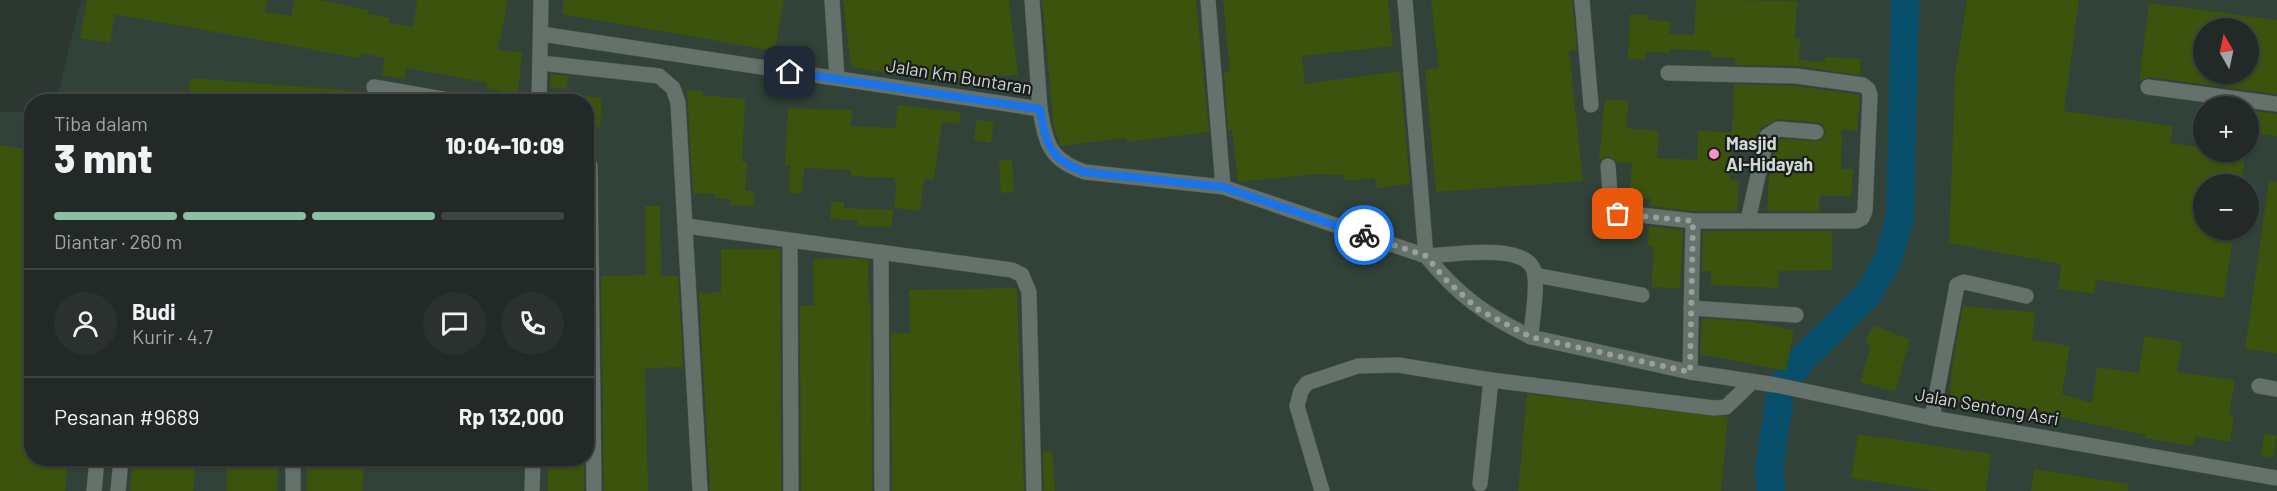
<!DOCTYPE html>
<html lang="id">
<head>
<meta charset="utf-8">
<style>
	:root { --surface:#222926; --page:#2a312e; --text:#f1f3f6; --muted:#a2a6a7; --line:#3f4543; --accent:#8abfa5 }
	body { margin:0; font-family:Barlow,sans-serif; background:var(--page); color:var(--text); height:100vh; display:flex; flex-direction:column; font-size:22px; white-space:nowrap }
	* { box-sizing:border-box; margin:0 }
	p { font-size:20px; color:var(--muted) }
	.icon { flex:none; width:33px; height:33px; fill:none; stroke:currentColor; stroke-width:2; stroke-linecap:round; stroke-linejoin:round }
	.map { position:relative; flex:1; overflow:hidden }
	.panel { position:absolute; left:24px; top:94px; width:570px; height:372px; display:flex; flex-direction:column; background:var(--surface); border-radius:24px; box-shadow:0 2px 4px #0004,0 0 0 2px var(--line) }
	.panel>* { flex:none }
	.needle { width:39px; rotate:351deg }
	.controls { position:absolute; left:2193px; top:18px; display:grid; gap:12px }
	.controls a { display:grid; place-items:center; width:66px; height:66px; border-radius:50%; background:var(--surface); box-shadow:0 2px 4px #0004,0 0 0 2px var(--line); font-size:30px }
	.pin { position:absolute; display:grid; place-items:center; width:51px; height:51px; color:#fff; margin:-26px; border-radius:12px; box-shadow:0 3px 9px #0006 }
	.courier { position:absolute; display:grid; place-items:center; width:60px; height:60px; margin:-30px; border:4px solid #1a73e8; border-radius:50%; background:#fff; color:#222; box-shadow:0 2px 8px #0007 }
	.summary em { font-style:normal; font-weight:800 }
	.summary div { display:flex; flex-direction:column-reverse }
	.summary { display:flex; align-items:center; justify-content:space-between; height:102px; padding:0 30px }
	h1 { font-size:39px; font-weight:800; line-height:45px }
	.bar { display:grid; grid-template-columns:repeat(4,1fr); gap:9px 6px; align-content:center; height:72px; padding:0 30px }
	.bar i { height:8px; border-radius:4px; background:var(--line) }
	.bar .active { background:var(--accent) }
	.bar p { grid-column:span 4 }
	.line { display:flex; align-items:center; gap:15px; padding:0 30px; border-top:2px solid var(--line) }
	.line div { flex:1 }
	.round { display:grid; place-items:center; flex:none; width:63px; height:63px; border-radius:32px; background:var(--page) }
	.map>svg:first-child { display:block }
</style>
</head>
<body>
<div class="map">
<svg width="2277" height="491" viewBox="0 0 2277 491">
	<rect width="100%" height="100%" fill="#2d3732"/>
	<path fill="#314239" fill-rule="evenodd" d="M81,0H2277V491H0V112H31L32,459H586V102H56ZM2204,28H2248V74H2204ZM2204,106H2248V152H2204ZM2204,184H2248V230H2204Z"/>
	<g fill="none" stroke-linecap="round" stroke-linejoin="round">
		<polyline stroke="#064e69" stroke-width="28" points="1771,491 1769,472 1781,388 1801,360 1868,294 1888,260 1900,218 1905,0"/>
	</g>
	<g fill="#3c530e" fill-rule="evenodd">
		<polygon points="87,0 267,0 265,12 291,16 294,0 320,0 368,10 368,14 390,18 389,23 413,27 417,0 508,0 498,50 522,52 517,102 496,102 498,90 486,89 487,83 452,76 406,68 404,79 382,75 385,58 360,53 360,58 115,14 110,43 80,38"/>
		<polygon points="564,0 784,0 775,51 562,14"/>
		<polygon points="843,0 1009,0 1018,75 926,80 851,67"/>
		<polygon points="1042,0 1196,0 1209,132 1127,142 1126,138 1061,146 1054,128"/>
		<polygon points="1223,0 1388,0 1393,46 1302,56 1305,84 1400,71 1410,184 1376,188 1375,178 1344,181 1343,175 1315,174 1238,182 1232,130 1228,130 1224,72 1230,72"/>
		<polygon points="1431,0 1572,0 1577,50 1569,51 1583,181 1436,192 1425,70 1439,68"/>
		<polygon points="1696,0 1797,1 1795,38 1800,38 1799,60 1825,62 1825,57 1861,59 1860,75 1797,66 1735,65 1735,58 1711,57 1711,51 1669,49 1669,53 1646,52 1645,60 1628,59 1630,14 1648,15 1647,20 1670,21 1669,34 1694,35"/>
		<polygon points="1967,0 2079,0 2064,111 2173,126 2170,143 2204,148 2204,152 2245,153 2241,184 2204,184 2204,230 2234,230 2224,298 2096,280 2094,294 2058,289 2061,264 1949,243 1955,76"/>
		<path d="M2149,3L2277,20V94L2149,77L2139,81ZM2204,28H2248V74H2204Z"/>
		<polygon points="551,74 568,76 567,89 550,88"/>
		<polygon points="190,78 366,92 374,97 374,102 188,102"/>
		<polygon points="1734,84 1795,86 1860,95 1857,131 1842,129 1841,169 1853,169 1851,197 1820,195 1819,211 1767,211 1769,175 1771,175 1776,142 1780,139 1820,141 1826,132 1822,124 1817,122 1778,119 1761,128 1755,144 1732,143 1730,180 1739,181 1737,211 1694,211 1650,206 1651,199 1629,197 1632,163 1617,162 1608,156 1599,160 1605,99 1629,101 1626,128 1659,131 1657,158 1697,160 1698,131 1732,132"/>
		<polygon points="687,90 703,91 702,95 745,99 742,162 747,162 745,191 754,191 754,206 730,205 731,199 715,198 715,194 693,193"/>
		<polygon points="586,96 602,98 600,127 586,126"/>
		<polygon points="898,105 961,112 959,124 942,122 934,180 924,179 920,211 894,208 897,182 894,182 895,178 851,176 851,170 804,168 802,193 789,193 790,165 785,165 788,108 852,110 851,126 895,128"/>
		<polygon points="2248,110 2277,114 2277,136 2248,132"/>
		<polygon points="976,120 994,122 991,143 974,140"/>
		<polygon points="0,145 32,150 32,459 68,459 65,491 0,491"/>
		<polygon points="999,160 1012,160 1014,192 1001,193"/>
		<polygon points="2269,181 2277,182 2277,353 2245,349"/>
		<polygon points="831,202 844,202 844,208 893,210 892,227 857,226 858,221 830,219"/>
		<polygon points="645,206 660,206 661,276 678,276 683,367 645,368 648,491 604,491 601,276 646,275"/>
		<polygon points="1649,226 1683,230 1680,288 1652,287 1653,246 1648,245"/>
		<polygon points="1703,231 1832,231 1832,270 1779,271 1778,288 1711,285 1711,271 1702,271"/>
		<polygon points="721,249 780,249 781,491 710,491 699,293 721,292"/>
		<polygon points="851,258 868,260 869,304 871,304 872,491 801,491 800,306 814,305 813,259"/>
		<polygon points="1017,288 1024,491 892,491 891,333 910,333 909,290"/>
		<polygon points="1963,306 2035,312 2032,340 2070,346 2062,394 2092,403 2097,367 2139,373 2144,336 2182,342 2177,372 2235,380 2229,416 2234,417 2230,442 2195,436 2193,446 2145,438 2146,435 2068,419 2048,415 2047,420 2032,417 2034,409 1949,401 1953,360"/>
		<polygon points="1702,318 1753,322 1794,330 1786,371 1700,354"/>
		<polygon points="1873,325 1910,340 1895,392 1860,382 1871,345 1865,343"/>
		<polygon points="1527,394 1728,417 1721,491 1518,491"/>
		<polygon points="2265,433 2277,436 2273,458 2260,455"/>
		<polygon points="1858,434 1991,454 1986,491 1934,491 1851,478"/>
		<polygon points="1052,451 1055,491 1044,491 1043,452"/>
		<polygon points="133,459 196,459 193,491 130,491"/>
		<polygon points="227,459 278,459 277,491 227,491"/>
		<polygon points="307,459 364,459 363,491 307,491"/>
		<polygon points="547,459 584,459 584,491 548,491"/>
		<polygon points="2034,469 2129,484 2128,491 2031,491"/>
	</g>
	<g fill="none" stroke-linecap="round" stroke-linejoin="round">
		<g stroke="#4a534d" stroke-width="16">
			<g id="minor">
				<polyline points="832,0 837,78"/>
				<polyline points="1032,0 1040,109"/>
				<polyline points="1208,0 1223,187"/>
				<path d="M1405,0L1426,256C1451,255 1533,240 1535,276C1537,296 1532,318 1531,337L1690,372L1776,385L1932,418L2277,478"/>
				<polyline points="1582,0 1591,105"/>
				<path d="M541,34L1040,109C1046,145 1050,160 1085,172L1223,187L1426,256C1458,295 1485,315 1531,337"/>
				<polyline points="541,63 659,76 673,88 678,103 700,491"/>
				<polyline points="1668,73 1796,76 1863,85 1868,89 1870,95 1865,211 1862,218 1856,221 1693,221"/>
				<polyline points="374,87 443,99 448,102"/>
				<polyline points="2148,87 2277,104"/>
				<polyline points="539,102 541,0"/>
				<polyline points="590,166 594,491"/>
				<polyline points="1608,166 1611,207 1614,212 1693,221 1690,372"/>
				<polyline points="1748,220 1767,136 1778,129 1816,132"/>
				<polyline points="686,226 1012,270 1022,275 1029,292 1034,491"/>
				<polyline points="790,242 791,491"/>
				<polyline points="881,252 882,491"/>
				<polyline points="1535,275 1642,295"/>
				<polyline points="1691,308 1796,315"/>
				<polyline points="2259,386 2277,389"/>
				<polyline points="1932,418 1957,285 1964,282 2026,296"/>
				<polyline points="1480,484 1491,380"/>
				<polyline points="94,491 97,459"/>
				<polyline points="118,491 121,459"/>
				<polyline points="293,491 293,459"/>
				<polyline points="532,491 533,459"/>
				<polyline points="1322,491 1297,406 1301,391 1307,383 1358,366 1398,365 1491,380 1714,408 1726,407 1752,382"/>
			</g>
		</g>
		<use href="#minor" stroke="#65716b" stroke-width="15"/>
	</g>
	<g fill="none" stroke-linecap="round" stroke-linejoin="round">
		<polyline stroke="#98a09b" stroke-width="6" stroke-dasharray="0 10.8" points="1364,235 1426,256 1446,280 1479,310 1531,337 1690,372 1693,221 1618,214"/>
		<path stroke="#1a73e8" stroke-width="8" d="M790,72L1040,109C1046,145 1050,160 1085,172L1223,187L1364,235"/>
	</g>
	<circle fill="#fb8fc5" stroke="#191d1b" stroke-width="2" cx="1714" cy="154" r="6"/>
	<g text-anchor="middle" stroke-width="4.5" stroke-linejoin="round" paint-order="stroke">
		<g font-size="18" fill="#d2d8d4" stroke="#191d1b">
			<text transform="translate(959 77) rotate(9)" y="6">Jalan Km Buntaran</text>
			<text transform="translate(1987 407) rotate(10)" y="6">Jalan Sentong Asri</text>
		</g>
		<g font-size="18" font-weight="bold" fill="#d2d8d4" stroke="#191d1b" text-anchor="start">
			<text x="1726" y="150">Masjid<tspan x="1726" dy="21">Al-Hidayah</tspan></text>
		</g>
	</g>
</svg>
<div class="controls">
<a><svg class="needle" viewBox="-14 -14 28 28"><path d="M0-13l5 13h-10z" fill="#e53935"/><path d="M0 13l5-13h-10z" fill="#a2a6a7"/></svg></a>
<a>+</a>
<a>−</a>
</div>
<div class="pin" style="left:1618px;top:214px;background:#ea580c"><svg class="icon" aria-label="bag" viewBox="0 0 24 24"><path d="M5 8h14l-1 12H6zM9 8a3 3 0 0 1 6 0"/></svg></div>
<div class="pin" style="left:790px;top:72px;background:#1f2937"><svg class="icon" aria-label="home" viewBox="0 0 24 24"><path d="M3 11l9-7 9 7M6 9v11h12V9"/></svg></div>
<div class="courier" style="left:1364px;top:235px"><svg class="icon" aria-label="bike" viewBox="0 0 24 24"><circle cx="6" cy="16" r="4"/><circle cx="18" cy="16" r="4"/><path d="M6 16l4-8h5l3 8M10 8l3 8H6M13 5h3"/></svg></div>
<section class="panel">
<div class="summary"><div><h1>3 mnt</h1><p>Tiba dalam</p></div><em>10:04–10:09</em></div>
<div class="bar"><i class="active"></i><i class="active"></i><i class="active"></i><i></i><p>Diantar · 260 m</p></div>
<div class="line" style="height:108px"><a class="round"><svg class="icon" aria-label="person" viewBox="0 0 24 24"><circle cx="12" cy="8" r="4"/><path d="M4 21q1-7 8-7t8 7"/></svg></a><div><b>Budi</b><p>Kurir · 4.7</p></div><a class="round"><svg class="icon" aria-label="chat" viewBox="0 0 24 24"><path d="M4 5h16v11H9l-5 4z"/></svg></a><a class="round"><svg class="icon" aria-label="phone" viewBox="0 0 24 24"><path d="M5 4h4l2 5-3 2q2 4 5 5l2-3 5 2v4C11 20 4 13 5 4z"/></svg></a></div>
<div class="line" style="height:78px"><div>Pesanan #9689</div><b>Rp 132,000</b></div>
</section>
</div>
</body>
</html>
